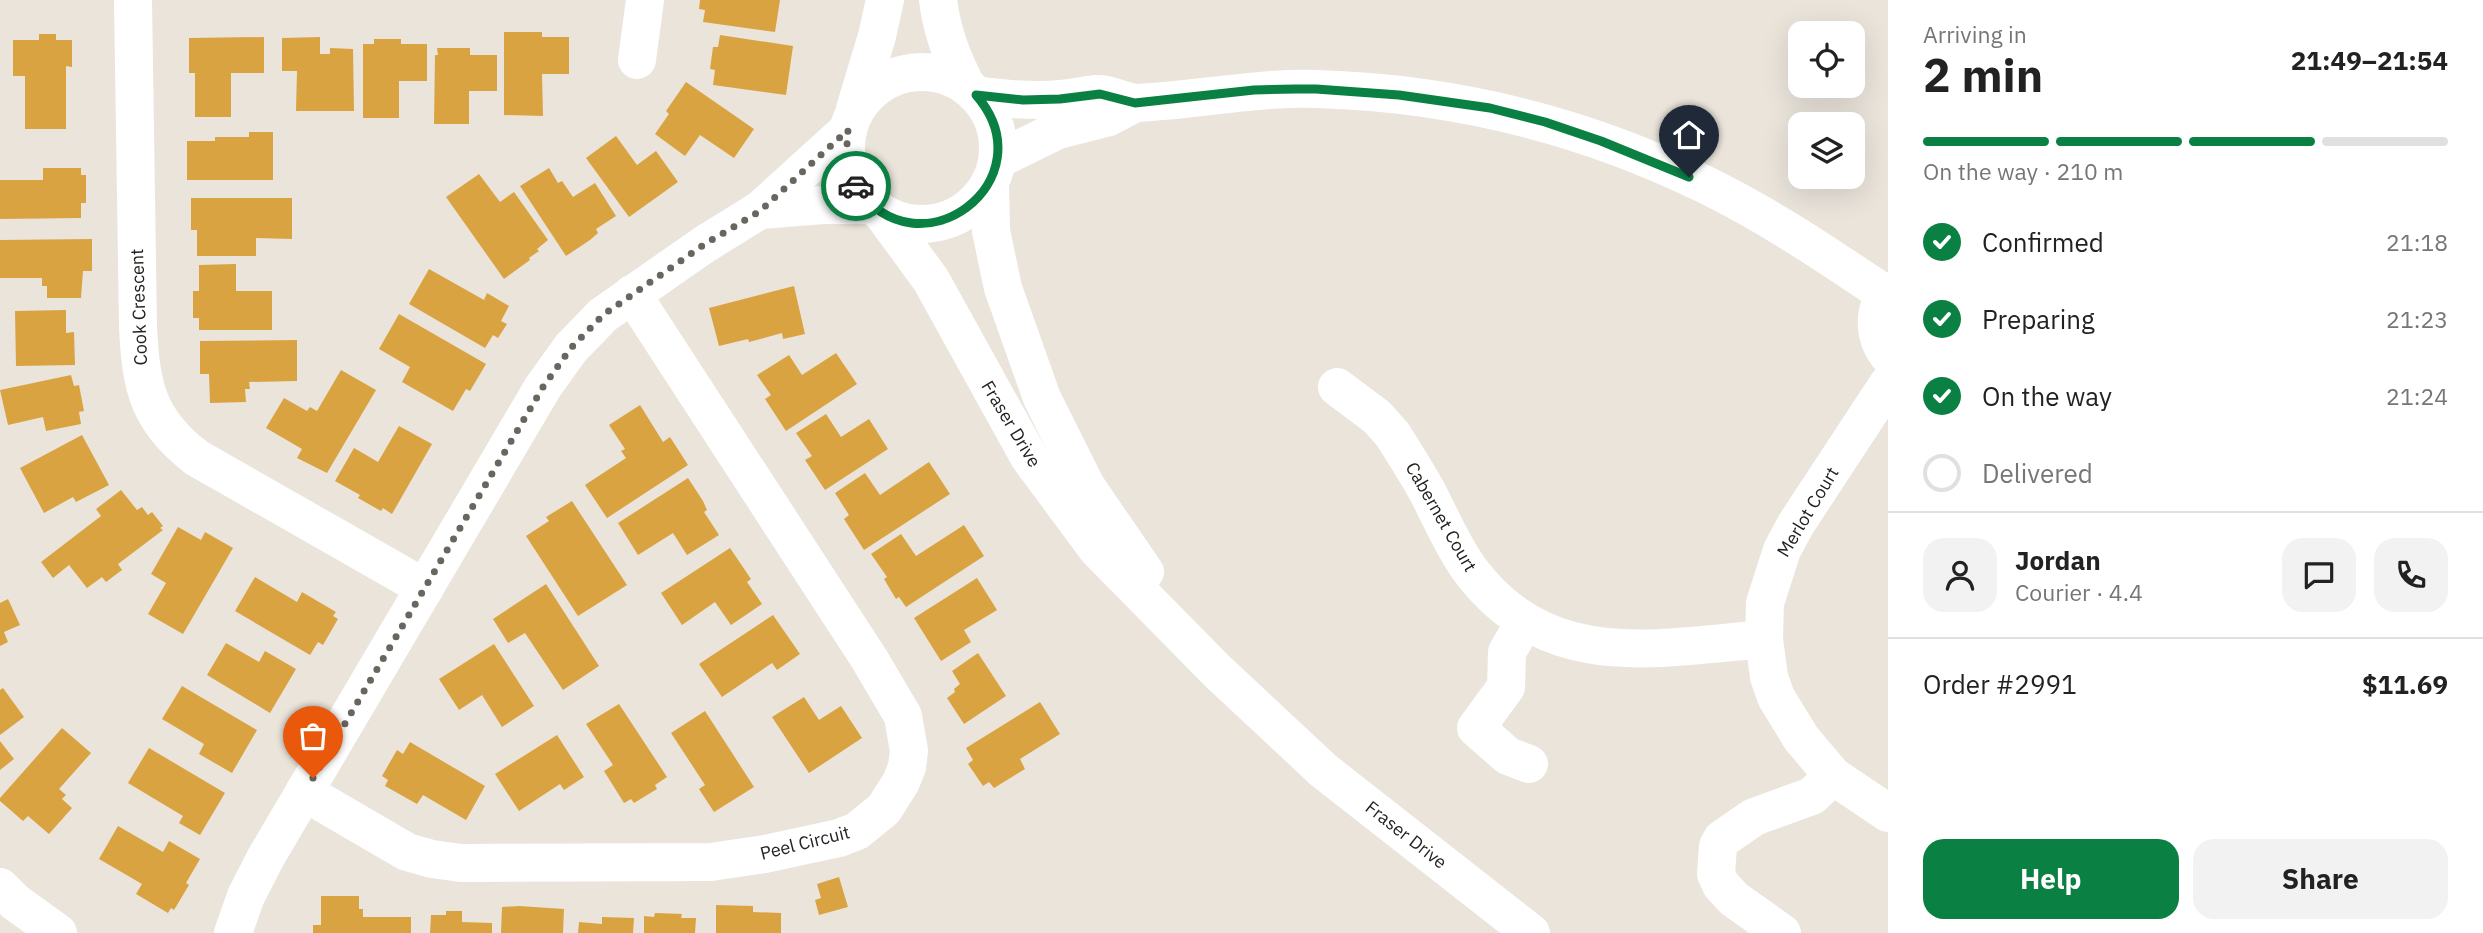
<!DOCTYPE html>
<html lang="en">
<head>
<meta charset="utf-8">
<style>
	:root { --surface:#fff; --page:#f2f2f2; --text:#222; --muted:#767676; --line:#e0e0e0; --accent:#0b8043 }
	body { margin:0; font-family:"IBM Plex Sans",sans-serif; background:var(--page); color:var(--text); height:100vh; display:flex; flex-direction:column; font-size:26px; white-space:nowrap }
	* { box-sizing:border-box; margin:0 }
	p { font-size:23px; color:var(--muted) }
	.icon { flex:none; width:38px; height:38px; fill:none; stroke:currentColor; stroke-width:2; stroke-linecap:round; stroke-linejoin:round }
	.map { position:relative; flex:1; overflow:hidden }
	.details { display:flex; flex-direction:column; background:var(--surface); width:595px }
	.details>* { flex:none }
	.controls { position:absolute; left:1788px; top:21px; display:grid; gap:14px }
	.controls a { display:grid; place-items:center; width:77px; height:77px; border-radius:14px; background:var(--surface); box-shadow:0 7px 28px #0002; font-size:35px }
	.pin { position:absolute; display:grid; place-items:center; width:60px; height:60px; color:#fff; margin:-72px -30px; border-radius:50% 50% 50% 0; rotate:-45deg; box-shadow:0 0 7px #0007 }
	.pin .icon { rotate:45deg }
	.courier { position:absolute; display:grid; place-items:center; width:70px; height:70px; margin:-35px; border:5px solid #0b8043; border-radius:50%; background:#fff; color:#222; box-shadow:0 2px 9px #0007 }
	.headline em { font-style:normal; font-weight:700 }
	.headline div { display:flex; flex-direction:column-reverse }
	.headline { display:flex; align-items:center; justify-content:space-between; height:119px; padding:0 35px }
	h1 { font-size:46px; font-weight:700; line-height:52px }
	.bar { display:grid; grid-template-columns:repeat(4,1fr); gap:10px 7px; align-content:center; height:84px; padding:0 35px }
	.bar i { height:9px; border-radius:5px; background:var(--line) }
	.bar .on { background:var(--accent) }
	.bar p { grid-column:span 4 }
	.line { display:flex; align-items:center; gap:18px; padding:0 35px; border-top:2px solid var(--line) }
	.line div { flex:1 }
	.round { display:grid; place-items:center; flex:none; width:74px; height:74px; border-radius:21px; background:var(--page) }
	ol { padding:0 35px; list-style:none }
	li { display:flex; align-items:center; gap:21px; height:77px }
	li p { margin-inline-start:auto }
	li .icon { padding:7px; border-radius:50%; background:var(--accent); color:#fff; stroke-width:4 }
	li:last-child { color:var(--muted) }
	li i { width:38px; height:38px; border:4px solid var(--line); border-radius:50% }
	.button { display:flex; gap:14px; margin-top:auto; padding:14px 35px }
	.button a { flex:1; height:80px; border-radius:21px; background:var(--accent); color:#fff; font-size:28px; font-weight:700; line-height:80px; text-align:center }
	.button a+a { background:var(--page); color:var(--text) }
	main { display:flex; flex:1; min-height:0 }
	.map>svg:first-child { display:block }
</style>
</head>
<body>
<main>
<div class="map">
<svg width="1888" height="933" viewBox="0 0 1888 933">
	<rect width="100%" height="100%" fill="#eae4db"/>
	<g fill="#daa341">
		<polygon points="700,0 780,0 775,32 703,22 705,10 699,9"/>
		<polygon points="504,32 542,32 542,37 569,37 569,74 542,74 543,116 504,115"/>
		<polygon points="39,34 56,34 56,40 72,40 72,67 66,66 66,129 25,129 25,76 13,76 13,40 39,40"/>
		<polygon points="720,35 793,46 786,95 713,85 715,70 710,69 713,47 718,47"/>
		<polygon points="264,37 264,73 231,73 231,117 195,117 195,73 189,73 189,38"/>
		<polygon points="320,37 320,54 330,54 330,48 353,49 354,111 296,111 297,71 282,71 282,38"/>
		<polygon points="374,39 401,39 401,44 427,44 427,81 399,81 399,118 363,118 363,44 374,44"/>
		<polygon points="437,48 470,48 470,55 497,55 497,91 469,91 469,124 434,124 435,55 438,55"/>
		<polygon points="686,82 754,129 734,158 700,135 685,156 655,134 669,114 666,111"/>
		<polygon points="249,132 273,132 273,180 187,180 187,141 215,141 215,137 249,137"/>
		<polygon points="616,136 637,165 656,151 678,182 629,217 586,158"/>
		<polygon points="43,168 81,168 81,175 86,175 86,203 81,203 81,218 0,219 0,180 43,180"/>
		<polygon points="549,168 558,183 562,181 573,197 595,183 616,216 596,229 598,233 590,240 566,256 520,186"/>
		<polygon points="479,174 500,202 514,192 548,240 537,249 539,251 529,258 530,260 504,279 446,197"/>
		<polygon points="191,198 292,198 292,239 256,238 256,256 197,256 197,230 191,230"/>
		<polygon points="92,239 92,271 83,271 81,298 47,298 47,286 42,286 42,278 0,278 0,240"/>
		<polygon points="236,264 236,291 272,291 272,330 199,330 199,318 193,318 193,291 199,291 199,265"/>
		<polygon points="429,269 484,300 487,293 509,306 501,321 507,324 498,338 493,335 485,348 409,304"/>
		<polygon points="794,286 805,334 783,339 782,333 749,342 748,339 719,346 709,308"/>
		<polygon points="66,310 66,333 74,332 75,365 16,366 15,311"/>
		<polygon points="399,314 486,364 470,391 466,389 453,411 402,382 410,367 379,349"/>
		<polygon points="297,340 297,381 249,382 250,389 245,389 246,402 210,403 209,374 200,374 200,341"/>
		<polygon points="836,353 857,384 786,431 765,399 771,395 757,375 789,355 802,375"/>
		<polygon points="341,370 376,390 327,473 297,458 302,449 266,428 284,398 307,411 310,407 317,411"/>
		<polygon points="71,375 74,386 79,385 84,411 79,412 81,424 46,431 43,417 8,425 0,390"/>
		<polygon points="640,405 663,442 670,437 688,465 607,518 585,485 626,458 621,451 625,449 609,425"/>
		<polygon points="826,414 841,437 869,419 888,449 825,490 805,460 812,456 796,433"/>
		<polygon points="399,426 432,444 392,514 383,508 381,511 358,498 360,495 335,481 354,448 378,462"/>
		<polygon points="82,435 109,485 76,502 73,497 44,513 20,468"/>
		<polygon points="929,462 950,494 864,550 844,519 849,515 835,493 865,473 880,495"/>
		<polygon points="688,478 703,501 707,510 704,512 719,535 687,555 673,533 638,555 618,523"/>
		<polygon points="121,490 137,510 142,507 148,515 152,512 163,526 160,528 163,530 118,564 122,570 106,582 102,577 87,588 69,565 53,578 41,562 101,516 96,509"/>
		<polygon points="572,501 627,585 578,616 526,536 549,521 546,517"/>
		<polygon points="964,525 984,556 906,607 899,597 896,599 884,579 887,577 871,554 901,534 916,556"/>
		<polygon points="178,527 201,540 205,532 233,548 183,634 148,614 166,583 151,574"/>
		<polygon points="730,548 751,579 747,582 762,604 731,625 715,602 682,625 661,593"/>
		<polygon points="255,577 297,602 302,592 336,612 333,616 338,619 323,645 318,642 310,655 235,611"/>
		<polygon points="977,578 997,610 964,630 971,642 941,661 914,618"/>
		<polygon points="546,584 599,666 563,690 525,633 508,643 493,619"/>
		<polygon points="8,599 20,625 4,632 8,642 0,646 0,603"/>
		<polygon points="773,615 800,654 777,670 772,663 722,697 699,664"/>
		<polygon points="226,643 259,662 265,651 296,669 270,713 207,675"/>
		<polygon points="494,644 534,706 502,727 482,695 459,710 439,679"/>
		<polygon points="978,653 1006,696 964,724 947,698 955,692 954,689 960,684 952,671"/>
		<polygon points="182,686 257,730 232,773 199,754 204,744 162,719"/>
		<polygon points="3,688 24,717 0,735 0,690"/>
		<polygon points="804,697 819,720 841,706 862,738 809,773 772,717"/>
		<polygon points="1040,702 1060,734 1020,759 1025,769 994,788 989,782 983,786 968,764 973,760 966,748"/>
		<polygon points="619,704 667,777 655,785 657,789 634,803 631,799 624,803 604,771 613,765 586,724"/>
		<polygon points="705,711 754,787 714,812 699,789 705,785 671,733"/>
		<polygon points="62,728 91,753 59,789 66,795 62,799 72,808 49,834 28,816 23,821 0,801 0,798"/>
		<polygon points="557,735 584,777 564,790 560,784 519,811 495,774"/>
		<polygon points="0,741 14,759 0,770"/>
		<polygon points="410,742 485,786 466,820 423,795 417,804 385,786 388,780 382,776 397,750 403,754"/>
		<polygon points="149,748 225,793 200,835 179,823 183,816 128,783"/>
		<polygon points="118,826 163,852 169,841 200,859 186,883 189,885 174,910 171,908 168,913 136,894 142,884 99,859"/>
		<polygon points="839,877 848,907 819,915 815,900 821,898 817,884"/>
		<polygon points="321,896 359,896 359,909 363,909 363,917 411,917 411,933 313,933 313,925 321,925"/>
		<polygon points="716,905 753,906 753,912 781,913 781,933 716,933"/>
		<polygon points="519,906 564,909 563,933 501,933 502,907"/>
		<polygon points="446,911 462,911 462,922 492,923 492,933 430,933 431,915 446,915"/>
		<polygon points="655,913 682,914 681,918 696,918 695,933 644,933 644,916 654,917"/>
		<polygon points="602,917 634,918 633,933 578,933 579,922 602,924"/>
	</g>
	<g fill="none" stroke-linecap="round" stroke-linejoin="round">
		<g stroke="#fff" stroke-width="38">
			<path d="M133,0L138,327C141,386 147,420 197,458L425,588"/>
			<path d="M938,0C942,32 952,58 967,87"/>
			<polyline points="637,60 645,0"/>
			<circle cx="922" cy="148" r="76"/>
			<path d="M976,95C1004,99 1032,102 1061,99C1073,98 1085,95 1097,94C1111,93 1124,103 1138,103C1198,100 1257,87 1317,89C1453,93 1583,125 1704,184C1768,215 1827,255 1885,294"/>
			<polyline points="855,109 877,36 885,0"/>
			<polyline points="997,160 1058,130 1109,117 1135,103"/>
			<polyline points="990,182 991,231 1003,288 1042,398 1086,486 1145,572"/>
			<polyline points="760,210 823,205 871,205"/>
			<polyline points="882,213 931,280 1029,457 1097,549 1217,671 1323,770 1531,933"/>
			<path d="M1888,291C1873,310 1873,335 1888,355"/>
			<polyline points="1888,384 1796,524 1782,550 1765,603 1764,639 1769,677 1776,697 1801,738 1833,776 1888,813"/>
			<path d="M1337,387L1377,417L1393,435C1405,455 1418,474 1429,495C1442,520 1453,547 1470,570C1546,672 1653,649 1764,639"/>
			<polyline points="1525,621 1507,652 1506,687 1476,728 1508,756 1529,764"/>
			<polyline points="304,792 407,852 432,859 461,863 711,862 765,854 839,838 857,831 884,809 901,782 907,767 909,751 903,716 870,660 632,294"/>
			<polyline points="0,887 15,902 58,933"/>
			<polyline points="233,933 246,896 266,857 543,387 571,348 603,315 705,244 760,210 848,130"/>
			<polyline points="1782,933 1734,899 1721,885 1716,874 1718,846 1722,839 1754,817 1812,796 1833,776"/>
		</g>
	</g>
	<g fill="none" stroke-linecap="round" stroke-linejoin="round">
		<polyline stroke="#696660" stroke-width="7" stroke-dasharray="0 12.6" points="313,778 543,387 571,348 603,315 705,244 760,211 848,130 846,159 856,186"/>
		<path stroke="#0b8043" stroke-width="9" d="M856,186C918,279 1050,180 976,95L1023,100L1060,99L1100,94L1135,103L1254,90L1296,89H1316L1399,95L1490,108L1545,122L1601,141L1689,177"/>
	</g>
	<g text-anchor="middle" stroke-width="5" stroke-linejoin="round" paint-order="stroke">
		<g font-size="18" fill="#24221e" stroke="#fff">
			<text transform="translate(139 307) rotate(-92)" y="6">Cook Crescent</text>
			<text transform="translate(1011 424) rotate(59)" y="6">Fraser Drive</text>
			<text transform="translate(1808 512) rotate(-59)" y="6">Merlot Court</text>
			<text transform="translate(1441 517) rotate(60)" y="6">Cabernet Court</text>
			<text transform="translate(1406 835) rotate(38)" y="6">Fraser Drive</text>
			<text transform="translate(805 843) rotate(-14)" y="6">Peel Circuit</text>
		</g>
	</g>
</svg>
<div class="controls">
<a><svg class="icon" aria-label="locate" viewBox="0 0 24 24"><circle cx="12" cy="12" r="6"/><path d="M12 2v4M12 18v4M2 12h4M18 12h4"/></svg></a>
<a><svg class="icon" aria-label="layers" viewBox="0 0 24 24"><path d="M12 4l9 5-9 5-9-5zM3 14l9 5 9-5"/></svg></a>
</div>
<div class="pin" style="left:313px;top:778px;background:#ea580c"><svg class="icon" aria-label="bag" viewBox="0 0 24 24"><path d="M5 8h14l-1 12H6zM9 8a3 3 0 0 1 6 0"/></svg></div>
<div class="pin" style="left:1689px;top:177px;background:#1f2937"><svg class="icon" aria-label="home" viewBox="0 0 24 24"><path d="M3 11l9-7 9 7M6 9v11h12V9"/></svg></div>
<div class="courier" style="left:856px;top:186px"><svg class="icon" aria-label="car" viewBox="0 0 24 24"><path d="M5 17H2v-5l4-1 3-4h7l3 4 3 1v5h-3M9 17h6M6 11h13"/><circle cx="7" cy="17" r="2"/><circle cx="17" cy="17" r="2"/></svg></div>
</div>
<section class="details">
<div class="headline"><div><h1>2 min</h1><p>Arriving in</p></div><em>21:49–21:54</em></div>
<div class="bar"><i class="on"></i><i class="on"></i><i class="on"></i><i></i><p>On the way · 210 m</p></div>
<ol>
<li><svg class="icon" aria-label="check" viewBox="0 0 24 24"><path d="M5 12l5 5 9-10"/></svg>Confirmed<p>21:18</p></li>
<li><svg class="icon" aria-label="check" viewBox="0 0 24 24"><path d="M5 12l5 5 9-10"/></svg>Preparing<p>21:23</p></li>
<li><svg class="icon" aria-label="check" viewBox="0 0 24 24"><path d="M5 12l5 5 9-10"/></svg>On the way<p>21:24</p></li>
<li><i></i>Delivered</li>
</ol>
<div class="line" style="height:126px"><a class="round"><svg class="icon" aria-label="person" viewBox="0 0 24 24"><circle cx="12" cy="8" r="4"/><path d="M4 21q1-7 8-7t8 7"/></svg></a><div><b>Jordan</b><p>Courier · 4.4</p></div><a class="round"><svg class="icon" aria-label="chat" viewBox="0 0 24 24"><path d="M4 5h16v11H9l-5 4z"/></svg></a><a class="round"><svg class="icon" aria-label="phone" viewBox="0 0 24 24"><path d="M5 4h4l2 5-3 2q2 4 5 5l2-3 5 2v4C11 20 4 13 5 4z"/></svg></a></div>
<div class="line" style="height:91px"><div>Order #2991</div><b>$11.69</b></div>
<div class="button"><a>Help</a><a>Share</a></div>
</section>
</main>
</body>
</html>
